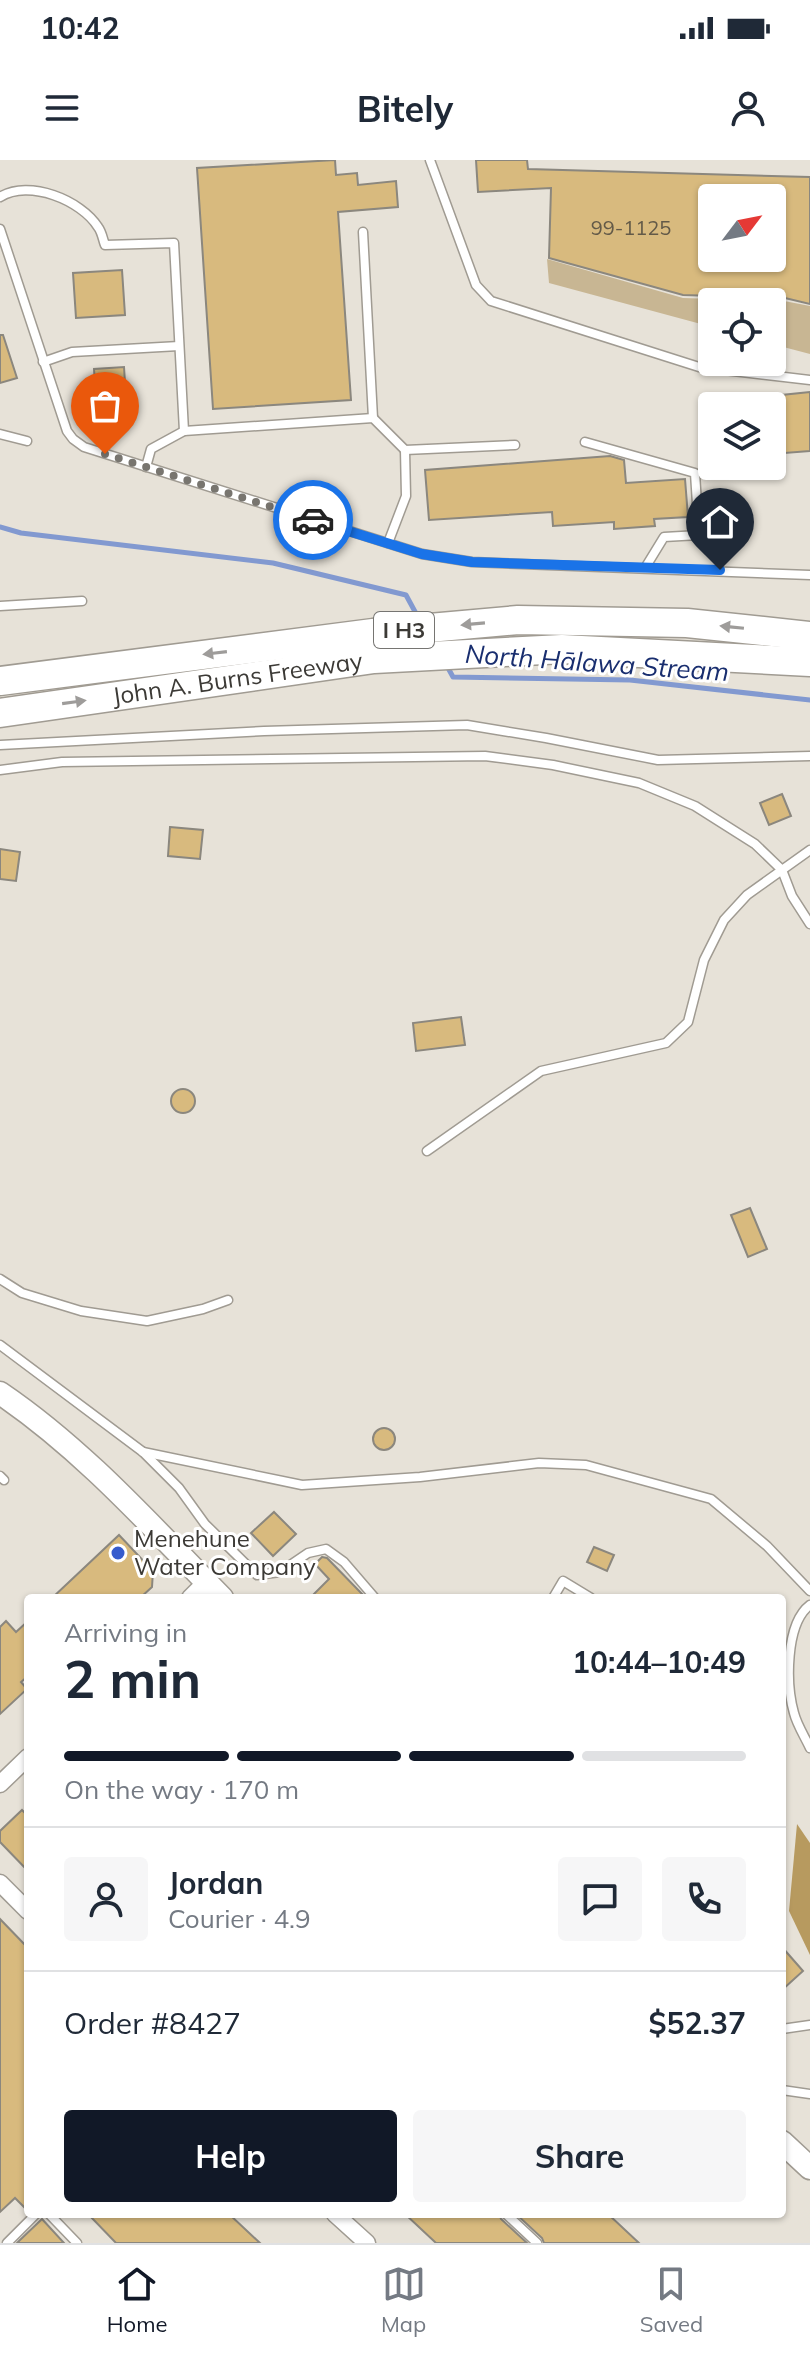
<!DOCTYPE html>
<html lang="en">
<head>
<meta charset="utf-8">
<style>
	:root { --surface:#fff; --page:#f6f6f7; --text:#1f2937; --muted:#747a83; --line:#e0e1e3; --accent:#111827 }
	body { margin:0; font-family:Mulish,sans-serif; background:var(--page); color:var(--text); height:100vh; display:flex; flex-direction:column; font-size:30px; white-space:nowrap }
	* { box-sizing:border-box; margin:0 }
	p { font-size:26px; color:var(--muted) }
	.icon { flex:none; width:44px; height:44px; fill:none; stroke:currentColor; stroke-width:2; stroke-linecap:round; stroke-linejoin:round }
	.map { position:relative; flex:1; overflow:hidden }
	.drawer { position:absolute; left:24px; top:1434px; width:762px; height:624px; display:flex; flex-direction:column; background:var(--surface); border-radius:8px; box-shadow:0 2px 6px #0004 }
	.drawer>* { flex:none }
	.needle { width:52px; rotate:58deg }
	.controls { position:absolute; left:698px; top:24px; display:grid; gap:16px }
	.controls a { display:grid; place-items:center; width:88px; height:88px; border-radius:8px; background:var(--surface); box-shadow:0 2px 6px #0004; font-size:40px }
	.pin { position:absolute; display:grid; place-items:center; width:68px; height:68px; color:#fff; margin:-82px -34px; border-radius:50% 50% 50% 0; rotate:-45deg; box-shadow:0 0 8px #0007 }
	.pin .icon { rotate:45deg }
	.courier { position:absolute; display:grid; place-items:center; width:80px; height:80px; margin:-40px; border:6px solid #1a73e8; border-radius:50%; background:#fff; color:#222; box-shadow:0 2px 10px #0007 }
	.summary em { font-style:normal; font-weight:700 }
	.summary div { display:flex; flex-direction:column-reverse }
	.summary { display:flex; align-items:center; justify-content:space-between; height:136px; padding:0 40px }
	h1 { font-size:52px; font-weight:700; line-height:60px }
	.bar { display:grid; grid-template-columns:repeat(4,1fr); gap:12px 8px; align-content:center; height:96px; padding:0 40px }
	.bar i { height:10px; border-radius:6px; background:var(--line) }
	.bar .selected { background:var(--accent) }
	.bar p { grid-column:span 4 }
	.line { display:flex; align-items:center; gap:20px; padding:0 40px; border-top:2px solid var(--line) }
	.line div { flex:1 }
	.round { display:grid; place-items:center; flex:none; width:84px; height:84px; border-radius:8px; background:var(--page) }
	.button { display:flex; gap:16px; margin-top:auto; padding:16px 40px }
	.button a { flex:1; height:92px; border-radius:8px; background:var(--accent); color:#fff; font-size:32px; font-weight:700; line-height:92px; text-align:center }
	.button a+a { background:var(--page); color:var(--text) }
	.status { display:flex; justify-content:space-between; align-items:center; height:56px; padding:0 40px; background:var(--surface); direction:ltr }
	.status svg { height:22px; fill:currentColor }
	header { display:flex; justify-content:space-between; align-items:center; height:104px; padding:0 40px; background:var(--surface); font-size:36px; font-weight:700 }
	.tabs { display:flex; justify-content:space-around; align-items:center; height:112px; border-top:2px solid var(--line); background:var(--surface); font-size:22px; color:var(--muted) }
	.tabs a { display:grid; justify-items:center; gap:4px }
	.tabs .selected { color:var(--accent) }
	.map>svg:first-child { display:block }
</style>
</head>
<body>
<div class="status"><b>10:42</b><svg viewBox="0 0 49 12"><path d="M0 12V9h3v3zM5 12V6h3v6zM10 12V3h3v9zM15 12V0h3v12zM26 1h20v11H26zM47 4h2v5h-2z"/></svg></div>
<header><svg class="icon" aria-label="menu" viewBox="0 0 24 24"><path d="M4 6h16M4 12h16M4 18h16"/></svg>Bitely<svg class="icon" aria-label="person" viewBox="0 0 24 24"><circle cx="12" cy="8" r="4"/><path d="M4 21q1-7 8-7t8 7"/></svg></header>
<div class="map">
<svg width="810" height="2083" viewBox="0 0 810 2083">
	<rect width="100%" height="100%" fill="#e7e2d8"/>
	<polygon fill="#c8b693" points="547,99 683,138 784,141 810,146 810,194 772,184 772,142 712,142 712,167 549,123"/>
	<polygon fill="#b79a5f" points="797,1664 810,1683 810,1795 789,1751"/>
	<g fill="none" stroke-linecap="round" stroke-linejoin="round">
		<g stroke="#8299d0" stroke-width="5">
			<polyline points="0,367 21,373 273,403 406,435 419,459"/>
			<polyline points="447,506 453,517 630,520 810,540"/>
		</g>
	</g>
	<g fill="#d8ba7e" stroke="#8b877e" stroke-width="2" fill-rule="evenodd">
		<polygon points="335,0 336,15 357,13 358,25 396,21 398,47 338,52 351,240 213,249 197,8"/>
		<path d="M476,0H527L528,9L810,17V144L785,138L683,135L549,98L551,28L478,32ZM712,38H772V98H712Z"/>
		<polygon points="122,110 125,155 76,158 73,113"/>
		<polygon points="0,175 3,175 17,218 0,223"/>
		<polygon points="124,207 127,254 97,255 94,209"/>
		<polygon points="810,232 810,291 772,294 772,236"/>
		<polygon points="610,296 624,300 626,323 685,319 688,357 654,359 655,366 614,369 614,362 553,366 552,352 429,360 425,310"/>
		<polygon points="782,634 791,656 769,665 760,643"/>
		<polygon points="170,667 203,670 200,699 168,696"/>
		<polygon points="0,689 20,692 16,721 0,719"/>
		<polygon points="461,857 465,885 416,891 413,863"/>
		<circle cx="183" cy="941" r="12"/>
		<polygon points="750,1048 767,1089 748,1097 731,1055"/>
		<circle cx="384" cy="1279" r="11"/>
		<polygon points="274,1352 296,1374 273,1396 251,1373"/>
		<polygon points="119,1375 153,1411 152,1427 140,1438 52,1438"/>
		<polygon points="594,1387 614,1395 607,1411 587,1402"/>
		<polygon points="322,1397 327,1398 366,1438 310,1438 329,1419 315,1404"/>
		<polygon points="6,1461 16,1472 28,1461 28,1516 21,1522 27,1529 0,1554 0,1467"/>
		<polygon points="22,1650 28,1656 28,1711 0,1682 0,1671"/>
		<polygon points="0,1759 28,1788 28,2051 15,2038 0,2052"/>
		<polygon points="782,1787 803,1811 782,1830"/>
		<polygon points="88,2054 229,2054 260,2083 116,2083"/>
		<polygon points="405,2054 499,2054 501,2059 527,2083 436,2083"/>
		<polygon points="516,2054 608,2054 639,2083 544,2083 542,2078"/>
		<polygon points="42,2059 64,2083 17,2083 20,2080"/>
	</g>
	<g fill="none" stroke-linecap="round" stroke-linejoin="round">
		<g stroke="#a09b92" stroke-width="11">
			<g id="lane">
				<polyline points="430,0 476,125 491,141 699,207 810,220"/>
				<path d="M0,37C29,19 81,40 98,67C102,72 103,80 105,85L174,83L184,271"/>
				<polyline points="0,69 67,271 73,279 84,287 422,394 472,402 810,415"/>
				<polyline points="363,72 373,258"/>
				<polyline points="43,202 72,192 179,186"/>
				<polyline points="0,274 27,281"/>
				<polyline points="585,282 695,313 699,375 664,377 645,408"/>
				<polyline points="146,307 151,289 184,271 373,258 405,290 515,285"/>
				<polyline points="388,383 406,336 405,290"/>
				<polyline points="0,446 82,441"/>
				<polyline points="0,585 264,571 467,565 546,578 658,600 810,596"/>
				<polyline points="0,610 62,602 485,596 553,605 639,623 695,646 755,684 782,710 792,736 810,764"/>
				<polyline points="427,991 541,911 666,883 688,862 704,800 724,760 747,735 810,690"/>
				<polyline points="0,1119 22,1133 81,1151 147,1161 203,1149 228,1140"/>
				<polyline points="0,1185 143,1292 179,1328 205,1364 257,1415 280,1412 308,1393 326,1389 344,1402 375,1438"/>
				<polyline points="143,1292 302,1325 420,1317 539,1303 586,1305 711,1339 767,1386 810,1431"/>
				<polyline points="0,1316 4,1320"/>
				<polyline points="553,1438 563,1421 591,1438"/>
				<path d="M810,1445C785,1464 786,1525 794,1553C797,1565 805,1577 810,1588"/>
				<polyline points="782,1869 810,1865"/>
				<polyline points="782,1930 810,1934"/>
				<polyline points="49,2054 77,2083"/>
				<polyline points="506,2054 537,2083"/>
				<polyline points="7,2083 36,2054"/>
			</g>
		</g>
		<g stroke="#a09b92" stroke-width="19">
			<g id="street">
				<polyline points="190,1438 206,1422"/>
				<polyline points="0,1624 28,1597"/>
				<polyline points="0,1723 28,1751"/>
				<polyline points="335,2054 367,2083"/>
			</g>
		</g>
		<g stroke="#a09b92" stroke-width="25">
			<g id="secondary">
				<path d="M0,1233C84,1290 151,1366 222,1438"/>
				<polyline points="782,1982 810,2008"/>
			</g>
		</g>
		<g stroke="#a09b92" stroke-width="31">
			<g id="highway">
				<polyline points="0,521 373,473 518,460 687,463 810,476"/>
				<path id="s1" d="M0,553L374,499L562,489L810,502"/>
			</g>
		</g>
		<use href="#lane" stroke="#fff" stroke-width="8"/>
		<use href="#street" stroke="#fff" stroke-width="16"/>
		<use href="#secondary" stroke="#fff" stroke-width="22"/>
		<use href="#highway" stroke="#fff" stroke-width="28"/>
	</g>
	<defs><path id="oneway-solid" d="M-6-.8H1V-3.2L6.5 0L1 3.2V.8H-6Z" transform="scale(2)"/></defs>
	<g fill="#9e9c9a">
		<use href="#oneway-solid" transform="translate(473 464) rotate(175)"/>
		<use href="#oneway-solid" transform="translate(732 467) rotate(-174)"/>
		<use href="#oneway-solid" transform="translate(215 493) rotate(173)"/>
		<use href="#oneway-solid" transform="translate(74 542) rotate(-8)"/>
	</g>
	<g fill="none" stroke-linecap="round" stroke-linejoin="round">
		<polyline stroke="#78756f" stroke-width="8" stroke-dasharray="0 14.4" points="105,294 313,360"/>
		<polyline stroke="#1a73e8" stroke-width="10" points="313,360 422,394 472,402 720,410"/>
	</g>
	<circle fill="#375ccd" stroke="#fff" stroke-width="3" cx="118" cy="1393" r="8"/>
	<g text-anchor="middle" stroke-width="6" stroke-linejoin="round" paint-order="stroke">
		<g font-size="20" fill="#635a48">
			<text x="631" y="75">99-1125</text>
		</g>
		<rect fill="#fff" stroke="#767572" stroke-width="2" x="374" y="452" width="60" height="36" rx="6"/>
		<g font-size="22" font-weight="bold" fill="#3c3a36">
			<text x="404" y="478">I H3</text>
		</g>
		<g font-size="24" fill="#3c3a36" stroke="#fff">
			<text dy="8" stroke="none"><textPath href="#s1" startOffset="240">John A. Burns Freeway</textPath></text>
		</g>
		<g font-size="24" fill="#3c3a36" stroke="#fff" text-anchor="start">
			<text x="134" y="1387">Menehune<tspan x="134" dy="28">Water Company</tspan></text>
		</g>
		<g font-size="26" font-style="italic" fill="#192e6f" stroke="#fff">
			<text transform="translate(597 503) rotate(4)" y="9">North Hālawa Stream</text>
		</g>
	</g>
</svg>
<div class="controls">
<a><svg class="needle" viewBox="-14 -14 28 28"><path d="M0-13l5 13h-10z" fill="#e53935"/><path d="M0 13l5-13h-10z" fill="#747a83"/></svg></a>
<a><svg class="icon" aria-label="locate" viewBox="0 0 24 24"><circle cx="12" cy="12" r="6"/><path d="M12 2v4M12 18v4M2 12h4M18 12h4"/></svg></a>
<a><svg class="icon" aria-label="layers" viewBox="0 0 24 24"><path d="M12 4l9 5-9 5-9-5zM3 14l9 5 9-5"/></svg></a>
</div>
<div class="pin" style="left:105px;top:294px;background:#ea580c"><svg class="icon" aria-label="bag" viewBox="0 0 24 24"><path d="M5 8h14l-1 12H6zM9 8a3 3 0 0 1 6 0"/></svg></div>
<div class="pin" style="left:720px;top:410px;background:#1f2937"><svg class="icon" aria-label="home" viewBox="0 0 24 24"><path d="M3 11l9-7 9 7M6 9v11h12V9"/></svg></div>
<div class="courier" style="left:313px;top:360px"><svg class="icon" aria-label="car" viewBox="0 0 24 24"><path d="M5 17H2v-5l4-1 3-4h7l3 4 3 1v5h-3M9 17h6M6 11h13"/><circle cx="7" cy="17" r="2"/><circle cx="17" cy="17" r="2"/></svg></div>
<section class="drawer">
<div class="summary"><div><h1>2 min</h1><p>Arriving in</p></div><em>10:44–10:49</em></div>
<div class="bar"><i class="selected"></i><i class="selected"></i><i class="selected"></i><i></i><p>On the way · 170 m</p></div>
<div class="line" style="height:144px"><a class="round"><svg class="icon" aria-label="person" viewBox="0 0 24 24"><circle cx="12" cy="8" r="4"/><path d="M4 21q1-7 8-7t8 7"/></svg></a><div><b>Jordan</b><p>Courier · 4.9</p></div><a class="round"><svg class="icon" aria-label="chat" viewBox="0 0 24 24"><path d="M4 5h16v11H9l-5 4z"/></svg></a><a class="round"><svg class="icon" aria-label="phone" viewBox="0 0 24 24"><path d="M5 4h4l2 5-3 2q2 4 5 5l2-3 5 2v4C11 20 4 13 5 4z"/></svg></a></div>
<div class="line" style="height:104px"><div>Order #8427</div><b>$52.37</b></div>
<div class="button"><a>Help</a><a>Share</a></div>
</section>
</div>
<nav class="tabs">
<a class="selected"><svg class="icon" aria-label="home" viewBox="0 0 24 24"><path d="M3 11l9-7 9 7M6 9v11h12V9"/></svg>Home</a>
<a><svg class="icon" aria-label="map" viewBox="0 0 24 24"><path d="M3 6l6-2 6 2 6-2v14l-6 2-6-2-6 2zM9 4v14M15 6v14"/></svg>Map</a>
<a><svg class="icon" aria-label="saved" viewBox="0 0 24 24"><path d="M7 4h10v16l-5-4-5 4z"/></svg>Saved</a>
</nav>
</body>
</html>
